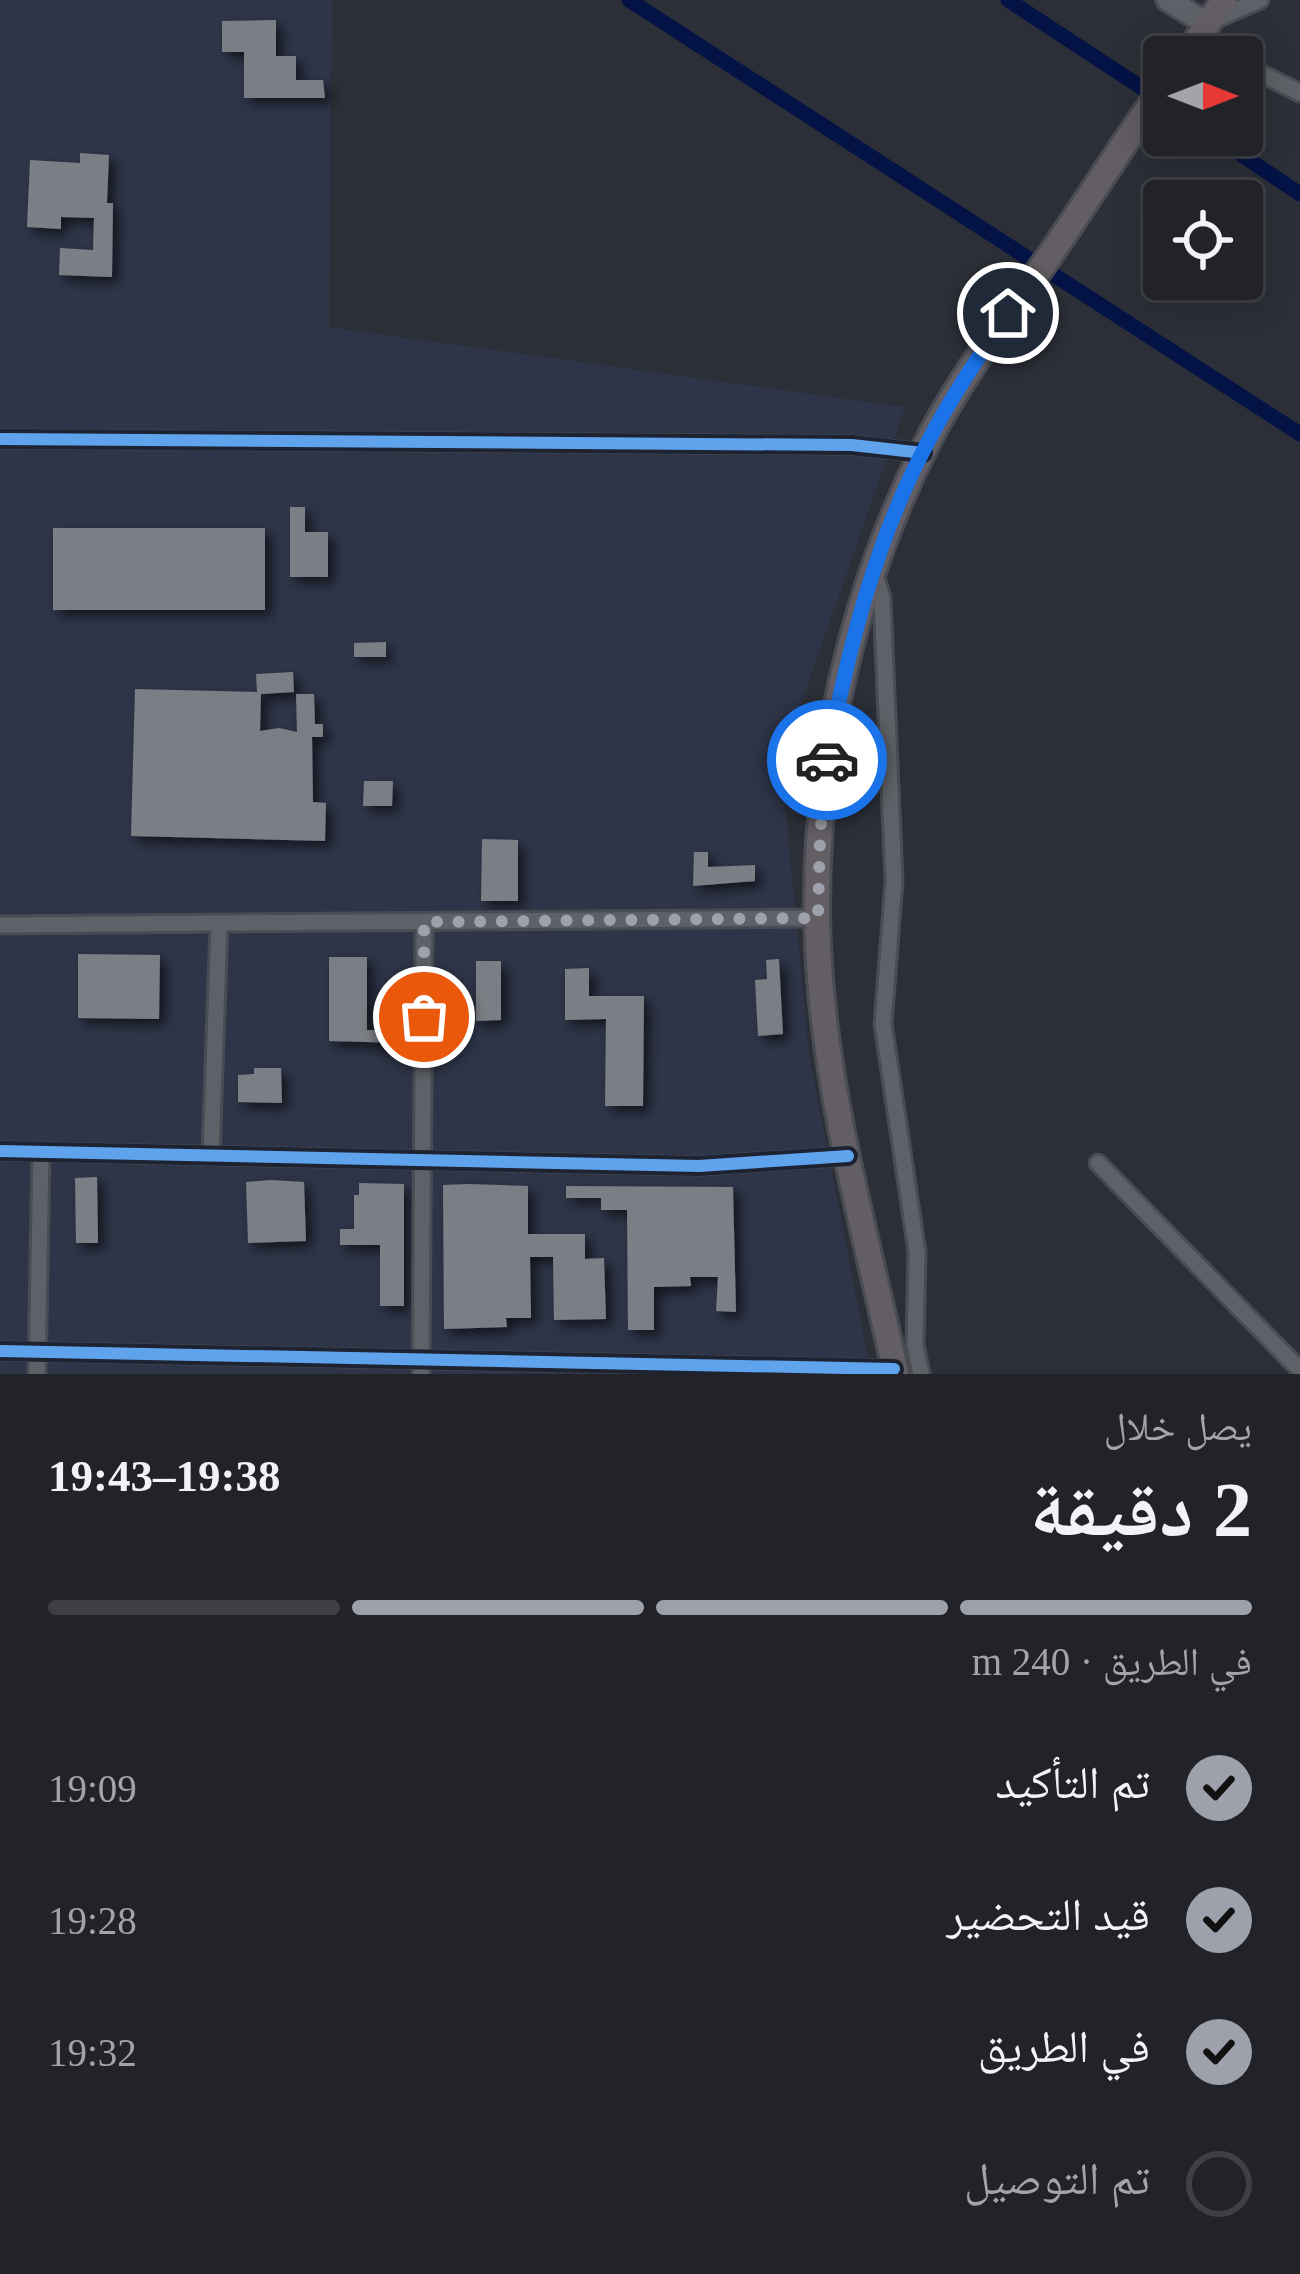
<!DOCTYPE html>
<html lang="ar">
<head>
<meta charset="utf-8">
<style>
	:root { --surface:#212329; --page:#2d2f35; --text:#f1f3f6; --muted:#a2a4a8; --line:#3e4046; --accent:#9ea1ab }
	body { margin:0; font-family:"Times New Roman","Noto Naskh Arabic",serif; background:var(--page); color:var(--text); direction:rtl; height:100vh; display:flex; flex-direction:column; font-size:45px; white-space:nowrap }
	* { box-sizing:border-box; margin:0 }
	p { font-size:39px; color:var(--muted) }
	.icon { flex:none; width:66px; height:66px; fill:none; stroke:currentColor; stroke-width:2; stroke-linecap:round; stroke-linejoin:round }
	.map { position:relative; height:1374px; overflow:hidden; direction:ltr }
	.panel { display:flex; flex-direction:column; background:var(--surface); flex:1 }
	.panel>* { flex:none }
	.needle { width:78px; rotate:90deg }
	.buttons { position:absolute; left:1143px; top:36px; display:grid; gap:24px }
	.buttons a { display:grid; place-items:center; width:120px; height:120px; border-radius:12px; background:var(--surface); box-shadow:0 6px 30px #0003,0 0 0 3px var(--line); font-size:60px }
	.pin { position:absolute; display:grid; place-items:center; width:102px; height:102px; color:#fff; margin:-51px; border:6px solid #fff; border-radius:50%; box-shadow:0 3px 12px #0007 }
	.courier { position:absolute; display:grid; place-items:center; width:120px; height:120px; margin:-60px; border:9px solid #1a73e8; border-radius:50%; background:#fff; color:#222; box-shadow:0 3px 15px #0007 }
	.head em { font-style:normal; font-weight:700 }
	.head div { display:flex; flex-direction:column-reverse }
	.head { display:flex; align-items:center; justify-content:space-between; height:204px; padding:0 48px }
	h1 { font-size:78px; font-weight:700; line-height:90px }
	.bar { display:grid; grid-template-columns:repeat(4,1fr); gap:18px 12px; align-content:center; height:144px; padding:0 48px }
	.bar i { height:15px; border-radius:9px; background:var(--line) }
	.bar .active { background:var(--accent) }
	.bar p { grid-column:span 4 }
	ol { padding:0 48px; list-style:none }
	li { display:flex; align-items:center; gap:36px; height:132px }
	li p { margin-inline-start:auto }
	li .icon { padding:12px; border-radius:50%; background:var(--accent); color:#111; stroke-width:4 }
	li:last-child { color:var(--muted) }
	li i { width:66px; height:66px; border:6px solid var(--line); border-radius:50% }
	.map>svg:first-child { display:block }
</style>
</head>
<body>
<div class="map">
<svg width="1300" height="1374" viewBox="0 0 1300 1374">
	<defs>
		<filter id="shadow"><feDropShadow dx="6" dy="6" stdDeviation="6" flood-color="#0009"/></filter>
	</defs>
	<rect width="100%" height="100%" fill="#2c2f37"/>
	<polygon fill="#2e3548" points="0,0 332,0 329,327 905,407 781,761 809,1054 871,1374 0,1374"/>
	<g fill="none" stroke-linecap="round" stroke-linejoin="round">
		<g stroke="#041346" stroke-width="15">
			<polyline points="629,0 1300,434"/>
			<polyline points="1008,0 1162,101"/>
			<polyline points="1212,135 1300,194"/>
		</g>
	</g>
	<g fill="#7b7e85" filter="url(#shadow)">
		<polygon points="276,20 276,56 296,56 296,80 323,80 325,98 244,98 244,52 222,52 222,21"/>
		<polygon points="80,153 109,155 107,203 113,203 112,277 59,275 60,248 93,250 94,218 61,217 61,229 27,227 30,160 80,163"/>
		<polygon points="290,507 305,507 305,532 328,532 328,577 290,577"/>
		<rect x="53" y="528" width="212" height="82"/>
		<polygon points="386,642 386,657 354,657 354,643"/>
		<polygon points="293,672 294,692 261,694 260,731 279,728 297,732 296,694 314,694 315,724 323,724 323,737 312,737 313,802 326,803 325,841 131,836 135,689 257,692 256,674"/>
		<polygon points="364,781 393,781 392,806 363,806"/>
		<polygon points="482,839 518,840 518,901 481,901"/>
		<polygon points="694,852 708,852 708,867 755,865 755,881 693,886"/>
		<polygon points="78,954 160,955 159,1019 78,1018"/>
		<polygon points="329,957 367,957 367,1030 401,1030 401,1043 329,1041"/>
		<polygon points="779,959 783,1034 758,1036 755,980 767,979 766,960"/>
		<polygon points="476,961 501,961 501,1020 476,1021"/>
		<polygon points="589,968 589,996 644,996 643,1106 605,1106 606,1019 565,1020 565,969"/>
		<polygon points="254,1068 281,1068 282,1103 238,1102 238,1075 254,1074"/>
		<polygon points="97,1177 98,1243 76,1243 75,1178"/>
		<polygon points="271,1180 304,1182 306,1241 248,1243 246,1182"/>
		<polygon points="359,1183 404,1184 404,1306 380,1306 380,1245 340,1245 340,1229 354,1229 354,1195 359,1195"/>
		<polygon points="468,1184 528,1186 528,1234 585,1234 585,1259 604,1258 606,1319 554,1320 553,1257 530,1257 531,1318 506,1318 507,1327 444,1329 443,1185"/>
		<polygon points="566,1186 733,1187 736,1312 716,1311 718,1277 690,1277 691,1286 654,1287 654,1330 628,1330 627,1210 601,1210 601,1198 566,1198"/>
	</g>
	<g fill="none" stroke-linecap="round" stroke-linejoin="round">
		<g stroke="#494c53" stroke-width="21">
			<g id="street">
				<polyline points="1210,22 1260,0"/>
				<polyline points="1195,42 1227,57"/>
				<polyline points="1242,64 1300,93"/>
				<polyline points="0,439 852,445 923,453"/>
				<polyline points="875,575 882,598 894,881 883,1024 917,1252 915,1345 921,1374"/>
				<polyline points="0,925 818,918"/>
				<polyline points="0,1151 699,1166 848,1156"/>
				<polyline points="211,1155 219,924"/>
				<polyline points="1098,1163 1300,1370"/>
				<polyline points="0,1351 894,1369"/>
				<polyline points="37,1374 41,1152"/>
				<polyline points="421,1374 424,922"/>
			</g>
		</g>
		<g stroke="#494c53" stroke-width="27">
			<polyline id="secondary" points="1168,0 1207,24"/>
		</g>
		<g stroke="#494c53" stroke-width="30">
			<g id="primary">
				<polyline points="1185,57 1224,0"/>
				<path d="M896,1374C869,1247 832,1119 821,990C804,804 843,609 927,443C963,372 1013,310 1057,245C1093,192 1127,138 1164,86"/>
			</g>
		</g>
		<use href="#street" stroke="#5e6167" stroke-width="15"/>
		<use href="#secondary" stroke="#5e6167" stroke-width="21"/>
		<use href="#primary" stroke="#625e63" stroke-width="24"/>
		<g stroke="#1e2332" stroke-width="20">
			<g id="cycleway">
				<polyline points="0,439 852,445 923,453"/>
				<polyline points="0,1151 699,1166 848,1156"/>
				<polyline points="0,1351 894,1369"/>
			</g>
		</g>
		<use href="#cycleway" stroke="#60a3ed" stroke-width="12"/>
	</g>
	<g fill="none" stroke-linecap="round" stroke-linejoin="round">
		<polyline stroke="#9ea1ab" stroke-width="12" stroke-dasharray="0 21.6" points="424,1017 424,922 818,918 820,836 827,760"/>
		<path stroke="#1a73e8" stroke-width="15" d="M827,760C848,649 876,537 930,438C953,394 981,354 1008,313"/>
	</g>
</svg>
<div class="buttons">
<a><svg class="needle" viewBox="-14 -14 28 28"><path d="M0-13l5 13h-10z" fill="#e53935"/><path d="M0 13l5-13h-10z" fill="#a2a4a8"/></svg></a>
<a><svg class="icon" aria-label="locate" viewBox="0 0 24 24"><circle cx="12" cy="12" r="6"/><path d="M12 2v4M12 18v4M2 12h4M18 12h4"/></svg></a>
</div>
<div class="pin" style="left:424px;top:1017px;background:#ea580c"><svg class="icon" aria-label="bag" viewBox="0 0 24 24"><path d="M5 8h14l-1 12H6zM9 8a3 3 0 0 1 6 0"/></svg></div>
<div class="pin" style="left:1008px;top:313px;background:#1f2937"><svg class="icon" aria-label="home" viewBox="0 0 24 24"><path d="M3 11l9-7 9 7M6 9v11h12V9"/></svg></div>
<div class="courier" style="left:827px;top:760px"><svg class="icon" aria-label="car" viewBox="0 0 24 24"><path d="M5 17H2v-5l4-1 3-4h7l3 4 3 1v5h-3M9 17h6M6 11h13"/><circle cx="7" cy="17" r="2"/><circle cx="17" cy="17" r="2"/></svg></div>
</div>
<section class="panel">
<div class="head"><div><h1>2 دقيقة</h1><p>يصل خلال</p></div><em>19:38–19:43</em></div>
<div class="bar"><i class="active"></i><i class="active"></i><i class="active"></i><i></i><p>في الطريق · 240 m</p></div>
<ol>
<li><svg class="icon" aria-label="check" viewBox="0 0 24 24"><path d="M5 12l5 5 9-10"/></svg>تم التأكيد<p>19:09</p></li>
<li><svg class="icon" aria-label="check" viewBox="0 0 24 24"><path d="M5 12l5 5 9-10"/></svg>قيد التحضير<p>19:28</p></li>
<li><svg class="icon" aria-label="check" viewBox="0 0 24 24"><path d="M5 12l5 5 9-10"/></svg>في الطريق<p>19:32</p></li>
<li><i></i>تم التوصيل</li>
</ol>
</section>
</body>
</html>
